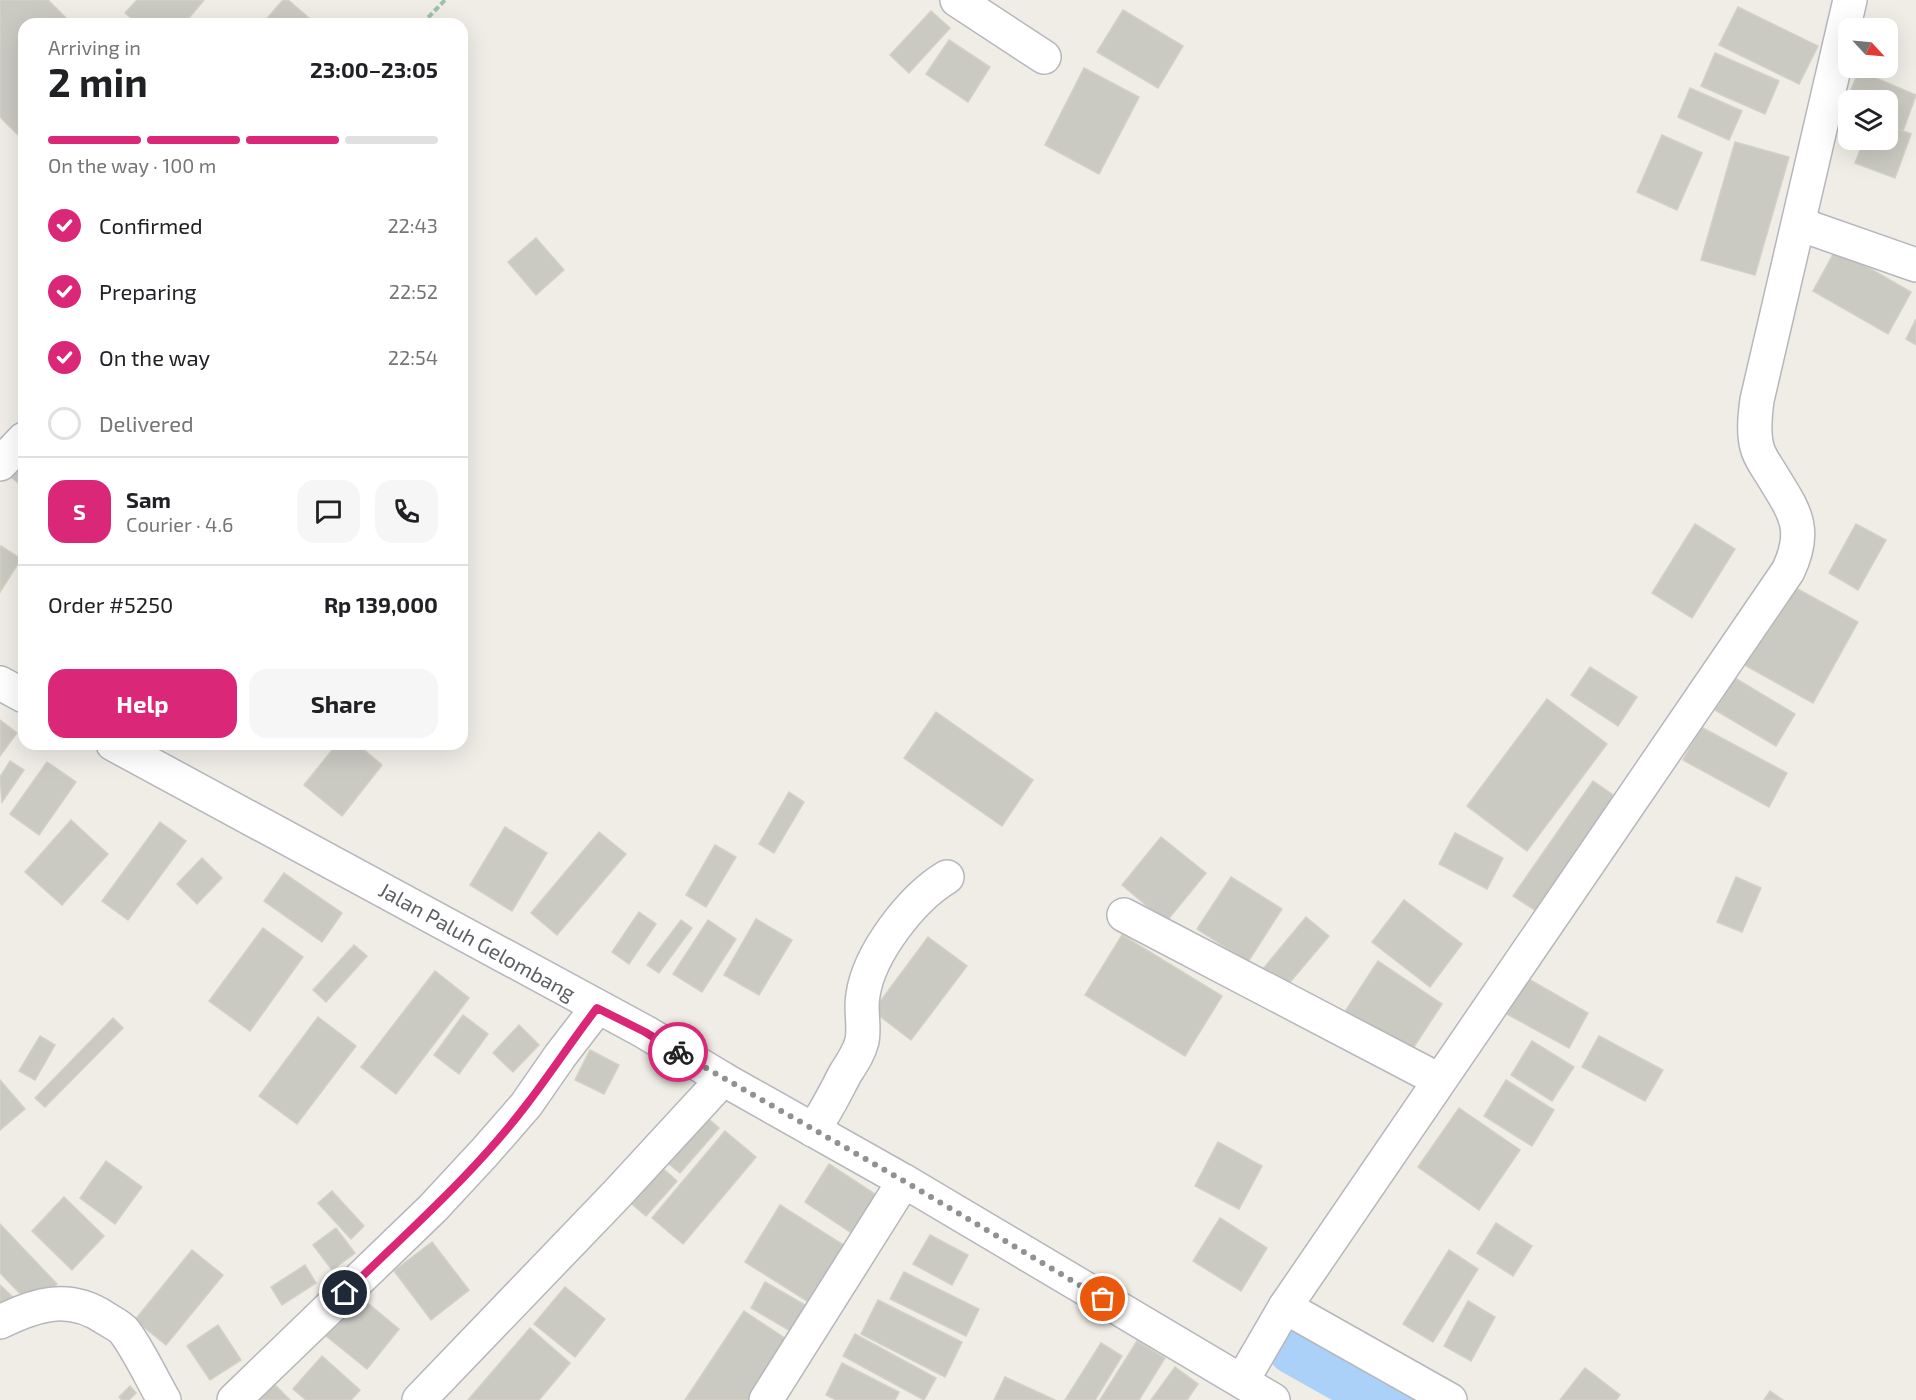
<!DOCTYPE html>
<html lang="en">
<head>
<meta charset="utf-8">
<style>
	:root { --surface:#fff; --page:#f6f6f6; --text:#202124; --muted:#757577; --line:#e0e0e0; --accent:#db2777 }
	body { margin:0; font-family:"Exo 2",sans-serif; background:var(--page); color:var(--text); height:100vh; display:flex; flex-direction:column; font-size:22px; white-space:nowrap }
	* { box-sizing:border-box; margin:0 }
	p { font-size:20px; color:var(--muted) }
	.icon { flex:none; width:33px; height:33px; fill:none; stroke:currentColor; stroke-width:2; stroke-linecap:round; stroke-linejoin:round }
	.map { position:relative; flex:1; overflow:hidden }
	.drawer { position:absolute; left:18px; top:18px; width:450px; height:732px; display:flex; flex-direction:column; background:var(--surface); border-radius:18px; box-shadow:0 6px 24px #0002 }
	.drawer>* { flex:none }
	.needle { width:39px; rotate:116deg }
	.buttons { position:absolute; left:1838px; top:18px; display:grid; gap:12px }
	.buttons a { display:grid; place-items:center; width:60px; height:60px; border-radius:12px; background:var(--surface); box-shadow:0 6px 24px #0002; font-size:30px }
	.pin { position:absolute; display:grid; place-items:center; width:51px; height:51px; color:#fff; margin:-26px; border:3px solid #fff; border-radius:50%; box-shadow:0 2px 6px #0007 }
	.courier { position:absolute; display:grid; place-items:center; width:60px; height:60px; margin:-30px; border:4px solid #db2777; border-radius:50%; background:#fff; color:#222; box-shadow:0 2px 8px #0007 }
	.head em { font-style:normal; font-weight:700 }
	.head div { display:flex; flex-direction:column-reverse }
	.head { display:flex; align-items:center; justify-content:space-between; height:102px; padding:0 30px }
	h1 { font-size:39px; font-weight:700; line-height:45px }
	.bar { display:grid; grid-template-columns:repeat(4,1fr); gap:9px 6px; align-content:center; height:72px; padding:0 30px }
	.bar i { height:8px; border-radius:4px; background:var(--line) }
	.bar .on { background:var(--accent) }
	.bar p { grid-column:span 4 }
	.line { display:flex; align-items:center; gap:15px; padding:0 30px; border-top:2px solid var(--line) }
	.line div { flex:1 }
	.round { display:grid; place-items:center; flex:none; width:63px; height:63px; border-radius:18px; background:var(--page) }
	ol { padding:0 30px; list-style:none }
	li { display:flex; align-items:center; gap:18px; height:66px }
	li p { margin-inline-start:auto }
	li .icon { padding:6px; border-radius:50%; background:var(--accent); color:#fff; stroke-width:4 }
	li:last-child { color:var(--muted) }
	li i { width:33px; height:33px; border:3px solid var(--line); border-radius:50% }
	.button { display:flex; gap:12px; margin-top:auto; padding:12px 30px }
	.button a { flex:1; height:69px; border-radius:18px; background:var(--accent); color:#fff; font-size:24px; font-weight:700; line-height:69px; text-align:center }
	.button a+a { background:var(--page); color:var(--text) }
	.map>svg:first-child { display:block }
</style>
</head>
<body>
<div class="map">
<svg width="1916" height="1400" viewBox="0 0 1916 1400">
	<rect width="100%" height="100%" fill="#efede6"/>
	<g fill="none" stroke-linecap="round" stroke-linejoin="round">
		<polyline stroke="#acd1f9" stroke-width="58" points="1295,1346 1391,1400"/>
	</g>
	<g fill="#cac9c2" stroke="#d3d0c5" stroke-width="1.5">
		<polygon points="0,0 48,0 72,24 24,24 24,141 0,117"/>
		<polygon points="137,0 204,0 184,24 138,24 125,13"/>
		<polygon points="283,0 288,0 316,24 262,24"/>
		<polygon points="1738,7 1818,46 1799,84 1719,45"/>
		<polygon points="1123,10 1183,46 1158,88 1097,52"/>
		<polygon points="931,11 950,28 909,73 890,55"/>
		<polygon points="949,40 990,67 968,102 926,74"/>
		<polygon points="1715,53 1779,81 1765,114 1701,86"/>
		<polygon points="1084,68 1139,97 1099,174 1045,145"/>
		<polygon points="1859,71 1916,95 1903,131 1887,124 1887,100 1848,100 1848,108 1844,106"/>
		<polygon points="1690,88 1742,111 1729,140 1678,117"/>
		<polygon points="1887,125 1911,134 1895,178 1855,163 1864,140 1887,140"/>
		<polygon points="1662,135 1702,153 1677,210 1637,192"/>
		<polygon points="1735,142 1789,157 1755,275 1701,260"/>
		<polygon points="536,238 564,270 536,295 508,262"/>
		<polygon points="1836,249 1911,292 1888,334 1813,291"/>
		<polygon points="1916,319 1916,345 1906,339"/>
		<polygon points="24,460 24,488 11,477"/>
		<polygon points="1695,524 1735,549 1692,618 1652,593"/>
		<polygon points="1856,524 1886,540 1858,590 1829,573"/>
		<polygon points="1,546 21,559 0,592 0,548"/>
		<polygon points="1783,581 1858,622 1813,703 1739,662"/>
		<polygon points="1590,667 1637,697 1618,726 1571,695"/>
		<polygon points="1735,678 1795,714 1776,746 1715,710"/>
		<polygon points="1547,699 1607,744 1527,851 1467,806"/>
		<polygon points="936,712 1033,780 1002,826 904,758"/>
		<polygon points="0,720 17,733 0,756"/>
		<polygon points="1701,727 1787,773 1769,807 1683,760"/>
		<polygon points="337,744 357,744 382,765 342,816 304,785"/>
		<polygon points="10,761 24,770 2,802 0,777"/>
		<polygon points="47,762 76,782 39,835 10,814"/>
		<polygon points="1593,781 1616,797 1536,911 1513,896"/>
		<polygon points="789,792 804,802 774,853 759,844"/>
		<polygon points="71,820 108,854 62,905 25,872"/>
		<polygon points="160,822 186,841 128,920 102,901"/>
		<polygon points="505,827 547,853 512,911 470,885"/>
		<polygon points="599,832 626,854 557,935 531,913"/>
		<polygon points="1455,833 1503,858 1487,889 1439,864"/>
		<polygon points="1161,837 1206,873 1166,922 1122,885"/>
		<polygon points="715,845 736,857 706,907 686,895"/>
		<polygon points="202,858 222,878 197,904 177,884"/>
		<polygon points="284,873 342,913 322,942 264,901"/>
		<polygon points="1231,877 1282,909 1248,962 1197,929"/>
		<polygon points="1736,877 1761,888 1742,932 1717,922"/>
		<polygon points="1404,900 1462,944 1430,987 1372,942"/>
		<polygon points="639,912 656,924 629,964 612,952"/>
		<polygon points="1306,917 1329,936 1286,987 1263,969"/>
		<polygon points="756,919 792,940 759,995 724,975"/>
		<polygon points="681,920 692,928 659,973 647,965"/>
		<polygon points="708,920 736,939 702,992 673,974"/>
		<polygon points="263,928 303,957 250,1031 209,1001"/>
		<polygon points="1122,935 1222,996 1185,1056 1085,995"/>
		<polygon points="928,937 967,966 911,1040 873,1011"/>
		<polygon points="354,945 367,956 326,1002 313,990"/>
		<polygon points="1378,961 1442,1004 1408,1056 1344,1013"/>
		<polygon points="435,971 469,998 396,1094 361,1067"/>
		<polygon points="1525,977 1588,1013 1569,1048 1505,1013"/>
		<polygon points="463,1015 488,1034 459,1074 434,1055"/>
		<polygon points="318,1017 356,1046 297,1124 259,1096"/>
		<polygon points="113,1018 123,1028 45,1107 35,1098"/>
		<polygon points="519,1025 539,1045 513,1072 493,1053"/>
		<polygon points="40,1036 55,1045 35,1080 19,1071"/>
		<polygon points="1599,1036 1663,1070 1645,1101 1582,1067"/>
		<polygon points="1532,1041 1574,1067 1552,1101 1511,1075"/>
		<polygon points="590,1050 619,1065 604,1094 575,1080"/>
		<polygon points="0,1080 25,1109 0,1130"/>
		<polygon points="1506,1080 1554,1110 1532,1146 1484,1116"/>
		<polygon points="1459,1108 1520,1150 1479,1210 1418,1167"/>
		<polygon points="704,1115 719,1128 680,1173 664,1160"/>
		<polygon points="725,1131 756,1157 683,1244 652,1218"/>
		<polygon points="1218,1142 1262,1166 1239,1209 1195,1186"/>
		<polygon points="106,1161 142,1187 115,1224 80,1198"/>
		<polygon points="658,1164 677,1181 646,1216 627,1200"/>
		<polygon points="829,1164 887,1202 862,1240 805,1202"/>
		<polygon points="332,1191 364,1226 351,1239 318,1203"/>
		<polygon points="64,1197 104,1236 72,1270 32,1231"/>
		<polygon points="780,1205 853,1251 818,1308 745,1262"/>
		<polygon points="1220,1218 1267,1248 1241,1291 1193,1261"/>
		<polygon points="1496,1223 1532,1246 1513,1276 1477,1253"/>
		<polygon points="0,1224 57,1284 33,1307 0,1273"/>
		<polygon points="336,1228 355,1253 332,1270 313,1245"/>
		<polygon points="930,1235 968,1255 952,1285 913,1264"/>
		<polygon points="432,1242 469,1290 431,1320 394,1271"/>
		<polygon points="192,1250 223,1275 166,1345 135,1320"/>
		<polygon points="1449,1250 1478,1269 1433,1342 1403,1324"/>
		<polygon points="305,1265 316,1283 282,1305 271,1287"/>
		<polygon points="904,1272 979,1309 966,1336 890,1299"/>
		<polygon points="765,1282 812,1309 797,1335 751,1308"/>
		<polygon points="0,1285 15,1299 0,1316"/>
		<polygon points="565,1287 605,1319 575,1357 534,1324"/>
		<polygon points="358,1295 399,1329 367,1369 326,1336"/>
		<polygon points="878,1300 962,1342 945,1377 861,1334"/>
		<polygon points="1468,1301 1495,1317 1471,1361 1444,1346"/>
		<polygon points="744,1311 795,1345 759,1400 685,1400"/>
		<polygon points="218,1325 241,1360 210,1380 187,1346"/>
		<polygon points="530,1328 570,1363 539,1400 468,1400"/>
		<polygon points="855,1334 936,1378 924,1400 843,1356"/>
		<polygon points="1137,1341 1165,1358 1139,1400 1100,1400"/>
		<polygon points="1101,1343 1122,1356 1095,1400 1065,1400"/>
		<polygon points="322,1356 360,1390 351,1400 306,1400 293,1389"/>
		<polygon points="842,1363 899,1392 895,1400 836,1400 826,1395"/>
		<polygon points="1175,1367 1198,1384 1187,1400 1151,1400"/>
		<polygon points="1585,1368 1620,1395 1616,1400 1560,1400"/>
		<polygon points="1005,1377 1055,1400 994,1400"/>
		<polygon points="268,1378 290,1400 252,1400"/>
		<polygon points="130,1386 136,1393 129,1400 122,1400 119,1397"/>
		<polygon points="1770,1391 1783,1400 1764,1400"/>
	</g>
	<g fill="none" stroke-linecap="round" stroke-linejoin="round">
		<g stroke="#b6b7bc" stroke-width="36">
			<g id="minor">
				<polyline points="957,0 1044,57"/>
				<polyline points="1799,224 1916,265"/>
				<polyline points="0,464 24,439"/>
				<polyline points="0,683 24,696"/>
				<polyline points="113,744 645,1032 723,1079 904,1181 1273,1400"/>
				<polyline points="1124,915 1439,1080"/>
				<path d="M813,1130C826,1112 835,1093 845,1074C852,1063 859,1053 862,1041C865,1026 860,1010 863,995C869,953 912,898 947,877"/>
				<polyline points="1285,1307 1450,1400"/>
				<path d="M0,1322C36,1304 69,1294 105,1318C111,1322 120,1326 124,1331C137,1347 153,1381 164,1400"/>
				<path d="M1242,1381L1285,1307L1788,571C1809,527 1793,510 1770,472C1765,464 1759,456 1757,447C1753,432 1755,415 1757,400L1850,0"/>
				<polyline points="234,1400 433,1208 484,1153 526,1105 560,1056 597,1008"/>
				<polyline points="419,1400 616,1195 723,1079"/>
				<polyline points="766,1400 904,1181"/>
			</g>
		</g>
		<polyline stroke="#9cc2ab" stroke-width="4" stroke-dasharray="6 3" stroke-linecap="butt" points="422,24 445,0"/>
		<use href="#minor" stroke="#fff" stroke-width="33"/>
	</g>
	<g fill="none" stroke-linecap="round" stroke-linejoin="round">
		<polyline stroke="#909192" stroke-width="6" stroke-dasharray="0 10.8" points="678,1052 904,1181 1103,1299"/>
		<path stroke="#db2777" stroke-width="8" d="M345,1293C407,1232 474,1174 527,1104C551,1073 573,1039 597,1008L645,1032L678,1052"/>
	</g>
	<g text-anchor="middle" stroke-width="5" stroke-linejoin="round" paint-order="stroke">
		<g font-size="21" fill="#5d6065" stroke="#fff">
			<text transform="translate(477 942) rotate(29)" y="7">Jalan Paluh Gelombang</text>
		</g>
	</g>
</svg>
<div class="buttons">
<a><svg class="needle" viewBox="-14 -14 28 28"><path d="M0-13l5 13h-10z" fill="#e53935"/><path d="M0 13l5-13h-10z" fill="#757577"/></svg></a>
<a><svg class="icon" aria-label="layers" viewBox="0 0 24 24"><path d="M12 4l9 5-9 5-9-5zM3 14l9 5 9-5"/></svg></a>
</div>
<div class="pin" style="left:1103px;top:1299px;background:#ea580c"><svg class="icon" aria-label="bag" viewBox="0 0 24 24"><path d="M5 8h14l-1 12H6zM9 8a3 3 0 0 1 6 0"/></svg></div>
<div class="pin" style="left:345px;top:1293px;background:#1f2937"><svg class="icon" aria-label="home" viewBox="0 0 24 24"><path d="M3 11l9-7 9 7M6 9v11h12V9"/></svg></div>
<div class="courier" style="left:678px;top:1052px"><svg class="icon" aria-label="bike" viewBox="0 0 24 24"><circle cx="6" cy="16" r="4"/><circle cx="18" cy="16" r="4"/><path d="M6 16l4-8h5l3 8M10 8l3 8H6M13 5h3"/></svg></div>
<section class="drawer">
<div class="head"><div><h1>2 min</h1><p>Arriving in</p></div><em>23:00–23:05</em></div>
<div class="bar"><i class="on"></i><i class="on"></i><i class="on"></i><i></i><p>On the way · 100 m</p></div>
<ol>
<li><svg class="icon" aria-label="check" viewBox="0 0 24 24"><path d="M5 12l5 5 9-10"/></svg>Confirmed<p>22:43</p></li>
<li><svg class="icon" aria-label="check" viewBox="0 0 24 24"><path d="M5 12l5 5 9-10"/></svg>Preparing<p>22:52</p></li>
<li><svg class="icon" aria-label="check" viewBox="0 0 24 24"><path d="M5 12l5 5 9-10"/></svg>On the way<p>22:54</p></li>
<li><i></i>Delivered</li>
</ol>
<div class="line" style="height:108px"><b class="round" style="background:var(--accent);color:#fff">S</b><div><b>Sam</b><p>Courier · 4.6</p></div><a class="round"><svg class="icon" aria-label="chat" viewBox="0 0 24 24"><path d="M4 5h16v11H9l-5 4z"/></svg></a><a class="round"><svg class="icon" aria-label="phone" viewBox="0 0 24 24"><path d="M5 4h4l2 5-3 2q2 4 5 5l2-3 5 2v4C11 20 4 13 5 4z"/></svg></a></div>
<div class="line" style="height:78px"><div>Order #5250</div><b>Rp 139,000</b></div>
<div class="button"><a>Help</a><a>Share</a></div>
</section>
</div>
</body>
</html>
